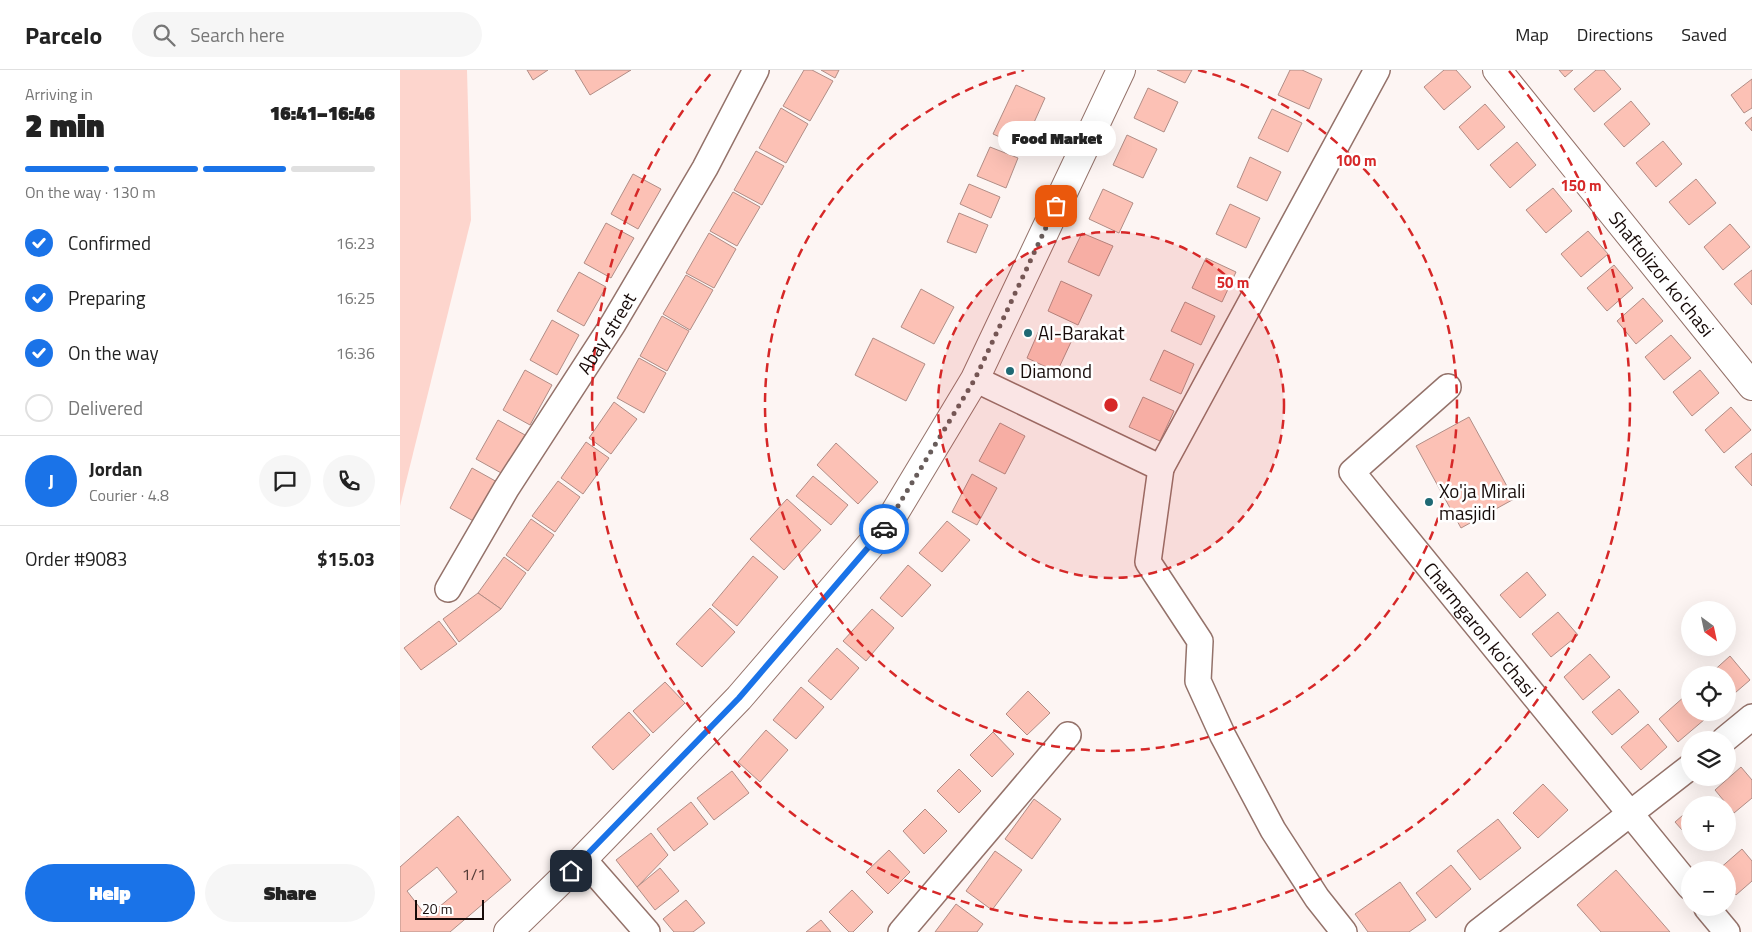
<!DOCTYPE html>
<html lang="en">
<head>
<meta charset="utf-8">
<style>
	:root { --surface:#fff; --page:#f6f6f6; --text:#222; --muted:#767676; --line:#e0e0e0; --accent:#1a73e8 }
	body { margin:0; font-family:"Titillium Web",sans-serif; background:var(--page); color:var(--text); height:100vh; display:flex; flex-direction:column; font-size:19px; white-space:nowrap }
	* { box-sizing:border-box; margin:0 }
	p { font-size:16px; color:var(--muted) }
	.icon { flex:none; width:28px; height:28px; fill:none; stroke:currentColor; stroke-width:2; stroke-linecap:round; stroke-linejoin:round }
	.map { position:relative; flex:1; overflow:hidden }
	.sheet { display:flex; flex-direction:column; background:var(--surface); width:400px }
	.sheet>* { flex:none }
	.needle { width:32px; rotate:147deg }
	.fabs { position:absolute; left:1281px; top:531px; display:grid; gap:10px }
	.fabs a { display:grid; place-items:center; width:55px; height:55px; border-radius:50%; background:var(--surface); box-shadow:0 5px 20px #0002; font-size:25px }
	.scale { position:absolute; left:15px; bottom:12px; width:69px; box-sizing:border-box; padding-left:5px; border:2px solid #170b09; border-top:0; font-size:14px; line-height:18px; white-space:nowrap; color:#170b09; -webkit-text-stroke:4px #fff; paint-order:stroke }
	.pin { position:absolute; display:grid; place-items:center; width:42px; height:42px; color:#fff; margin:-21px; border-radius:10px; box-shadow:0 2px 8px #0006 }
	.courier { position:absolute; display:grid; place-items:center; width:50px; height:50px; margin:-25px; border:4px solid #1a73e8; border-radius:50%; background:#fff; color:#222; box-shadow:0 1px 6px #0007 }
	.bubble { position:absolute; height:35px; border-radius:18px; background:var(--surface); box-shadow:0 5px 20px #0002; font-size:16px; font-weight:800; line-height:35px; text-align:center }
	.summary em { font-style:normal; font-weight:800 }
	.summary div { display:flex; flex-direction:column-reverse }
	.summary { display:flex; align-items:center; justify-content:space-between; height:85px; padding:0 25px }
	h1 { font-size:32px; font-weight:800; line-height:38px }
	.bar { display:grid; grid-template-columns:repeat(4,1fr); gap:8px 5px; align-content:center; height:60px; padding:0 25px }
	.bar i { height:6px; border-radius:4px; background:var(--line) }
	.bar .on { background:var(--accent) }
	.bar p { grid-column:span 4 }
	.line { display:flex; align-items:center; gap:12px; padding:0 25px; border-top:1px solid var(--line) }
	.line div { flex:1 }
	.round { display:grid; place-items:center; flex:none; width:52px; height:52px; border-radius:26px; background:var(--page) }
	ol { padding:0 25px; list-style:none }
	li { display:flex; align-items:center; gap:15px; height:55px }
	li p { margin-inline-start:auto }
	li .icon { padding:5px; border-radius:50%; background:var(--accent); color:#fff; stroke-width:4 }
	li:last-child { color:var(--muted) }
	li i { width:28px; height:28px; border:2px solid var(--line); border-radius:50% }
	.primary-button { display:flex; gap:10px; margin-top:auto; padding:10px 25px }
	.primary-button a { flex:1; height:58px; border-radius:30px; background:var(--accent); color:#fff; font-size:20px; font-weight:800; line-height:58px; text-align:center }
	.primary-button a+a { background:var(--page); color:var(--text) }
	header { display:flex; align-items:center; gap:30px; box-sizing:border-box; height:70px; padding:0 25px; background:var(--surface); border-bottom:1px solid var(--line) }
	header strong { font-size:24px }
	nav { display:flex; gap:28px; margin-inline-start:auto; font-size:18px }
	.search { width:350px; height:45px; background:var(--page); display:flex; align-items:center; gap:12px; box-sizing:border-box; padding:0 18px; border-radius:28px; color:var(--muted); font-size:19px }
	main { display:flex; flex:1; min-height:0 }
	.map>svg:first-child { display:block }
</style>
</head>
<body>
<header>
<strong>Parcelo</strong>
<div class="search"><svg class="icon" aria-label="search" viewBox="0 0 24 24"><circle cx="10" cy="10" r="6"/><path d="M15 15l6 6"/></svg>Search here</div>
<nav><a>Map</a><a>Directions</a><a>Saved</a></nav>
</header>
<main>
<section class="sheet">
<div class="summary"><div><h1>2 min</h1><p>Arriving in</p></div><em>16:41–16:46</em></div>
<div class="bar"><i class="on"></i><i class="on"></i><i class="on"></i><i></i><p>On the way · 130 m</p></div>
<ol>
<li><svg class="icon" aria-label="check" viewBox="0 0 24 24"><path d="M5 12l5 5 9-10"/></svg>Confirmed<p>16:23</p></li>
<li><svg class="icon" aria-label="check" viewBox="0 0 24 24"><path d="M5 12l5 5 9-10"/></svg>Preparing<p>16:25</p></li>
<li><svg class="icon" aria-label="check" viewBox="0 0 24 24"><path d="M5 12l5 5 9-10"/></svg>On the way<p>16:36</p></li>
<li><i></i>Delivered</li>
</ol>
<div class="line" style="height:90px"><b class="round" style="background:var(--accent);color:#fff">J</b><div><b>Jordan</b><p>Courier · 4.8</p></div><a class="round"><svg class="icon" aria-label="chat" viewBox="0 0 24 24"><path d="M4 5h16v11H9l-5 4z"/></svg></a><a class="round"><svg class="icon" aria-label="phone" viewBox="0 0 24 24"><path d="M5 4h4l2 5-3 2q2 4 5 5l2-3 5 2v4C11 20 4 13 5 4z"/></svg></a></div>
<div class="line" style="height:65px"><div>Order #9083</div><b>$15.03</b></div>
<div class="primary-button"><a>Help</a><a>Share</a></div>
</section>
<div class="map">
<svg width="1352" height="862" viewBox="0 0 1352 862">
	<rect width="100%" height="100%" fill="#fdf5f3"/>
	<polygon fill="#fdd5cd" points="0,0 67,0 71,150 0,436"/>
	<g fill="#fcc1b5" stroke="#b18d86" fill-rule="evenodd">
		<polygon points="127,0 148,0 133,10"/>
		<polygon points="175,0 231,0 190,25"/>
		<polygon points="404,0 412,0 433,11 410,51 383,36"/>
		<polygon points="421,0 439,0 435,8"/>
		<polygon points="757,0 792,0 785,13"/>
		<polygon points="890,0 902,0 922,9 909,39 878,25"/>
		<polygon points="1044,0 1056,0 1071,17 1044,40 1024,17"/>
		<polygon points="1159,0 1173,0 1165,7"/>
		<polygon points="1196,0 1204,0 1221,19 1194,42 1174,19"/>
		<polygon points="1352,9 1352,38 1344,43 1331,25"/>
		<polygon points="616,15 645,28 623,77 593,64"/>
		<polygon points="748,18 778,32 764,62 734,48"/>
		<polygon points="1231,31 1250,54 1224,77 1204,54"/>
		<polygon points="1085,34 1105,57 1078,80 1059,57"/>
		<polygon points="381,38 408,54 386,93 359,78"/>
		<polygon points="872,39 902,53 888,82 858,68"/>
		<polygon points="1352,47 1352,61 1345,53"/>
		<polygon points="727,65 757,79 743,108 713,95"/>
		<polygon points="1263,71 1282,94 1256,117 1236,93"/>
		<polygon points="1117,72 1136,95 1110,118 1090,95"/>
		<polygon points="590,77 618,88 606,118 577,106"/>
		<polygon points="356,81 384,96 362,135 334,120"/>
		<polygon points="850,87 881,102 867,131 837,117"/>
		<polygon points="233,104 261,119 238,159 211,144"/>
		<polygon points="1296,109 1316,133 1289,155 1269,132"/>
		<polygon points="569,114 600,127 591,148 560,134"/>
		<polygon points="1153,118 1172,141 1146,163 1126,140"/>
		<polygon points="703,119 733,133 719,163 689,149"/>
		<polygon points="333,122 360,137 337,176 310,161"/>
		<polygon points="830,134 860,148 846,178 816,164"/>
		<polygon points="559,143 588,155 576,183 547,172"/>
		<polygon points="206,153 234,168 211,208 184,193"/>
		<polygon points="1330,154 1350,177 1323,200 1304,177"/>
		<polygon points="1188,161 1208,184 1181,207 1161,184"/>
		<polygon points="309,163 336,179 314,218 286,203"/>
		<polygon points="682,163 713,176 699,206 668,192"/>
		<polygon points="806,188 836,202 822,232 792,218"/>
		<polygon points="1214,195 1233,218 1207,241 1187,218"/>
		<polygon points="1352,200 1352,235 1334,214"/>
		<polygon points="179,202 206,217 184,256 157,241"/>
		<polygon points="286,205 313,220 290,260 263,244"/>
		<polygon points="661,211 692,225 678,255 648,241"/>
		<polygon points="521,219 554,237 534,274 501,257"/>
		<polygon points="1243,228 1263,251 1236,274 1217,251"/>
		<polygon points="785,232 815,246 801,275 771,261"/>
		<polygon points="262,246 289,261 267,301 240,286"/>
		<polygon points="152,250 179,265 157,305 130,290"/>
		<polygon points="640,258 671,272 657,302 627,288"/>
		<polygon points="1271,265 1291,288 1264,310 1245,287"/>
		<polygon points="473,268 525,294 506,331 455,305"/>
		<polygon points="764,280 794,294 781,324 750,310"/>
		<polygon points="239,288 266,303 244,343 217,328"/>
		<polygon points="125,300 152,315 130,355 103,340"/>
		<polygon points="1300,300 1319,323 1292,346 1273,322"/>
		<polygon points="743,327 774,341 760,371 729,357"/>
		<polygon points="214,332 237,349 211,384 189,368"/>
		<polygon points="1331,337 1351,360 1324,383 1305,360"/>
		<polygon points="1069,347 1114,429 1061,458 1016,376"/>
		<polygon points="98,350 125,365 103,404 76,389"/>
		<polygon points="600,353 625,366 605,404 579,391"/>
		<polygon points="186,372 209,388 183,424 161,408"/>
		<polygon points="436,373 478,412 458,434 417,395"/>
		<polygon points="1352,383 1352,416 1335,397"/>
		<polygon points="72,398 99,413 77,453 50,438"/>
		<polygon points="572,404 597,418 577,455 552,442"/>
		<polygon points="413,406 448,435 431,455 396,426"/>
		<polygon points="158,411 180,427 155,462 132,446"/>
		<polygon points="387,429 421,460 384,500 350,469"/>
		<polygon points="131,449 154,465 128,501 106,485"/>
		<polygon points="547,451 570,470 542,502 519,483"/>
		<polygon points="353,486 378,507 337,556 312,535"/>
		<polygon points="104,487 126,503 101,539 78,523"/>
		<polygon points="508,495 531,515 502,547 480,528"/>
		<polygon points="1127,502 1146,525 1120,548 1100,525"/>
		<polygon points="78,523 101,539 59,572 43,549"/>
		<polygon points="310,538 335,562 302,597 276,574"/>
		<polygon points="472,539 494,558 466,591 443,571"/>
		<polygon points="1158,542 1178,565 1151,587 1132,564"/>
		<polygon points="39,551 57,574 21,600 4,578"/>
		<polygon points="437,578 459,598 431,630 408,611"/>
		<polygon points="1190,584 1210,607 1183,630 1164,607"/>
		<polygon points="1330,586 1350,610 1328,629 1328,605 1309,605"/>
		<polygon points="265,612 285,633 253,663 233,641"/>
		<polygon points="401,617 424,637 396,669 373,650"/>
		<polygon points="1219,619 1239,642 1212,665 1192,642"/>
		<polygon points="628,621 650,643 627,665 606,644"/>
		<polygon points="1285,626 1290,632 1290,642 1299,642 1305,649 1278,672 1259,649"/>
		<polygon points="229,642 250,665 213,700 192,677"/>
		<polygon points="1248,654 1267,677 1241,700 1221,677"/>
		<polygon points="366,660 388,680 360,712 338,692"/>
		<polygon points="593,662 614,684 592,707 570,685"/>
		<polygon points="1341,697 1352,710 1352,728 1334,743 1315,720"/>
		<polygon points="559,699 581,721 559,743 537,721"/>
		<polygon points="332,701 349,723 314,750 297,728"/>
		<polygon points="1143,714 1168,740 1138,768 1113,743"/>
		<polygon points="634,729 661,749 632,789 605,769"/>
		<polygon points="291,732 308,754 274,781 257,759"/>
		<polygon points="525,739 547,761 524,784 503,761"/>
		<polygon points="1290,739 1290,769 1275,752"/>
		<path d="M58,746L111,810L50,862H0V797ZM37,797L57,822L27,847L7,821Z"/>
		<polygon points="1098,749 1121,778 1080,810 1057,781"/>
		<polygon points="251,763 268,785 237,817 216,790"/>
		<polygon points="1342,779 1352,791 1352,811 1336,825 1328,816 1328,800 1318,800"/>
		<polygon points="489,780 510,802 488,824 466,802"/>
		<polygon points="595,781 622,800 592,840 566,821"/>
		<polygon points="1051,795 1071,819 1036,848 1016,823"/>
		<polygon points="260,798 279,821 255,840 237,817"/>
		<polygon points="1216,800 1270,862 1201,862 1177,835"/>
		<polygon points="1000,812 1026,850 1009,862 968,862 955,844"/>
		<polygon points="452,820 473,842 453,862 449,862 429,842"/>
		<polygon points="286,830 305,853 293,862 274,862 263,849"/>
		<polygon points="556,834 583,854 577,862 535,862"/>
		<polygon points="421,850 431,862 406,862"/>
	</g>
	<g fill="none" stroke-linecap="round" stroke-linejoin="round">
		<g stroke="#94726a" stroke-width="28">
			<g id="minor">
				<polyline points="575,309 761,398 977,0"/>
				<path id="s1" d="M1048,317L952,402L1290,817"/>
				<polyline points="761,398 748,492 800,571 798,611 823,666 873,760 917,828 944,862"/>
				<path id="s2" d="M48,519L106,419L213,254L305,98L356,0"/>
				<polyline points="1324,670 1352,647"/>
				<polyline points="183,789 247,862"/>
				<polyline points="1307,838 1327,862"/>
				<polyline points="501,862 668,665"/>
				<polyline points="1078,862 1290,697"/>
			</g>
		</g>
		<g stroke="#94726a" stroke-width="30">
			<g id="tertiary">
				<path id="s3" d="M1097,0L1352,316"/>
				<polyline points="108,862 183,789 339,628 486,457 575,309 721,0"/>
			</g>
		</g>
		<use href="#minor" stroke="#fff" stroke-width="25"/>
		<use href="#tertiary" stroke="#fff" stroke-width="28"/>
	</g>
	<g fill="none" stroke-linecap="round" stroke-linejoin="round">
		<polyline stroke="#685d5b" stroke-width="5" stroke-dasharray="0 9" points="484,459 575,309 656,136"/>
		<polyline stroke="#1a73e8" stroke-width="6" points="171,801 339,628 484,459"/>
	</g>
	<circle cx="711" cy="335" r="173" fill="#d62828" fill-opacity=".12"/>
	<g fill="none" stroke="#d62828" stroke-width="2.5" stroke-dasharray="9 6">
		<circle cx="711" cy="335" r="173"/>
		<path d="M798 0A346 346 0 1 1 624 0"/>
		<path d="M1109 1A519 519 0 1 1 313 1"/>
	</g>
	<g fill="#1f6974" stroke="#fff" stroke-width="2">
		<circle cx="628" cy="263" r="5"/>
		<circle cx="610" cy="301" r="5"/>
		<circle cx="1029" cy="432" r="5"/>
	</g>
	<g text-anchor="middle" stroke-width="5" stroke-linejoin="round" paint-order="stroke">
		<g font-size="16" fill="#503834">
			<text x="74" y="810">1/1</text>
		</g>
		<g font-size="19" fill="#170b09" stroke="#fff">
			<text dy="7" stroke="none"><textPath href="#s3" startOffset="262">Shaftolizor ko'chasi</textPath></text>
			<text dy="7" stroke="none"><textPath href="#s2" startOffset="301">Abay street</textPath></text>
			<text dy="7" stroke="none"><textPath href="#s1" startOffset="331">Charmgaron ko'chasi</textPath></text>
		</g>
		<g font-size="19" fill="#170b09" stroke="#fff" text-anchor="start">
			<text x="638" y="270">Al-Barakat</text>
			<text x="620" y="308">Diamond</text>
			<text x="1039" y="428">Xo'ja Mirali<tspan x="1039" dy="22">masjidi</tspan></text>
		</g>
	</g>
	<circle cx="711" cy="335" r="8" fill="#d62828" stroke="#fff" stroke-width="2.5"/>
	<g font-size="15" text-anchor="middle" font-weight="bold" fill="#d62828" stroke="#fff" stroke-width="5" stroke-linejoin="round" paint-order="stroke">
		<text x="956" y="96">100 m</text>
		<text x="1181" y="121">150 m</text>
		<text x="833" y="218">50 m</text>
	</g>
</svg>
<div class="fabs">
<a><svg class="needle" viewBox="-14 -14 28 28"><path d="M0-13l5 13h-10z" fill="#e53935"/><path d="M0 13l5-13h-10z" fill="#767676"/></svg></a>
<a><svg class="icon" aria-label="locate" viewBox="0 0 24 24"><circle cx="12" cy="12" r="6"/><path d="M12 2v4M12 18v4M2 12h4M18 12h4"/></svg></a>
<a><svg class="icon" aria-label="layers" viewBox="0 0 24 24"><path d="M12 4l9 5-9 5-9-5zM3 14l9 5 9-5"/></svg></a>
<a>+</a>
<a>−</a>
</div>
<div class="scale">20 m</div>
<div class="pin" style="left:656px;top:136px;background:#ea580c"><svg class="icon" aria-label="bag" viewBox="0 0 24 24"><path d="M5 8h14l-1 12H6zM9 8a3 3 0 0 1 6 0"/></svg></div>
<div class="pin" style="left:171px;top:801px;background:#1f2937"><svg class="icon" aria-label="home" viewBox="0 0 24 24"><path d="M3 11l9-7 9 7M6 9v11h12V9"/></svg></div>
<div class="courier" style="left:484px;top:459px"><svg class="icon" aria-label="car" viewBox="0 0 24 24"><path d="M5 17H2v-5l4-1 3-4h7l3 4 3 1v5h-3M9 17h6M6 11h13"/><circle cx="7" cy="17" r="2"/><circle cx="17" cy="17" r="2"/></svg></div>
<div class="bubble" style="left:598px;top:51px;width:118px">Food Market</div>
</div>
</main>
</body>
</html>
